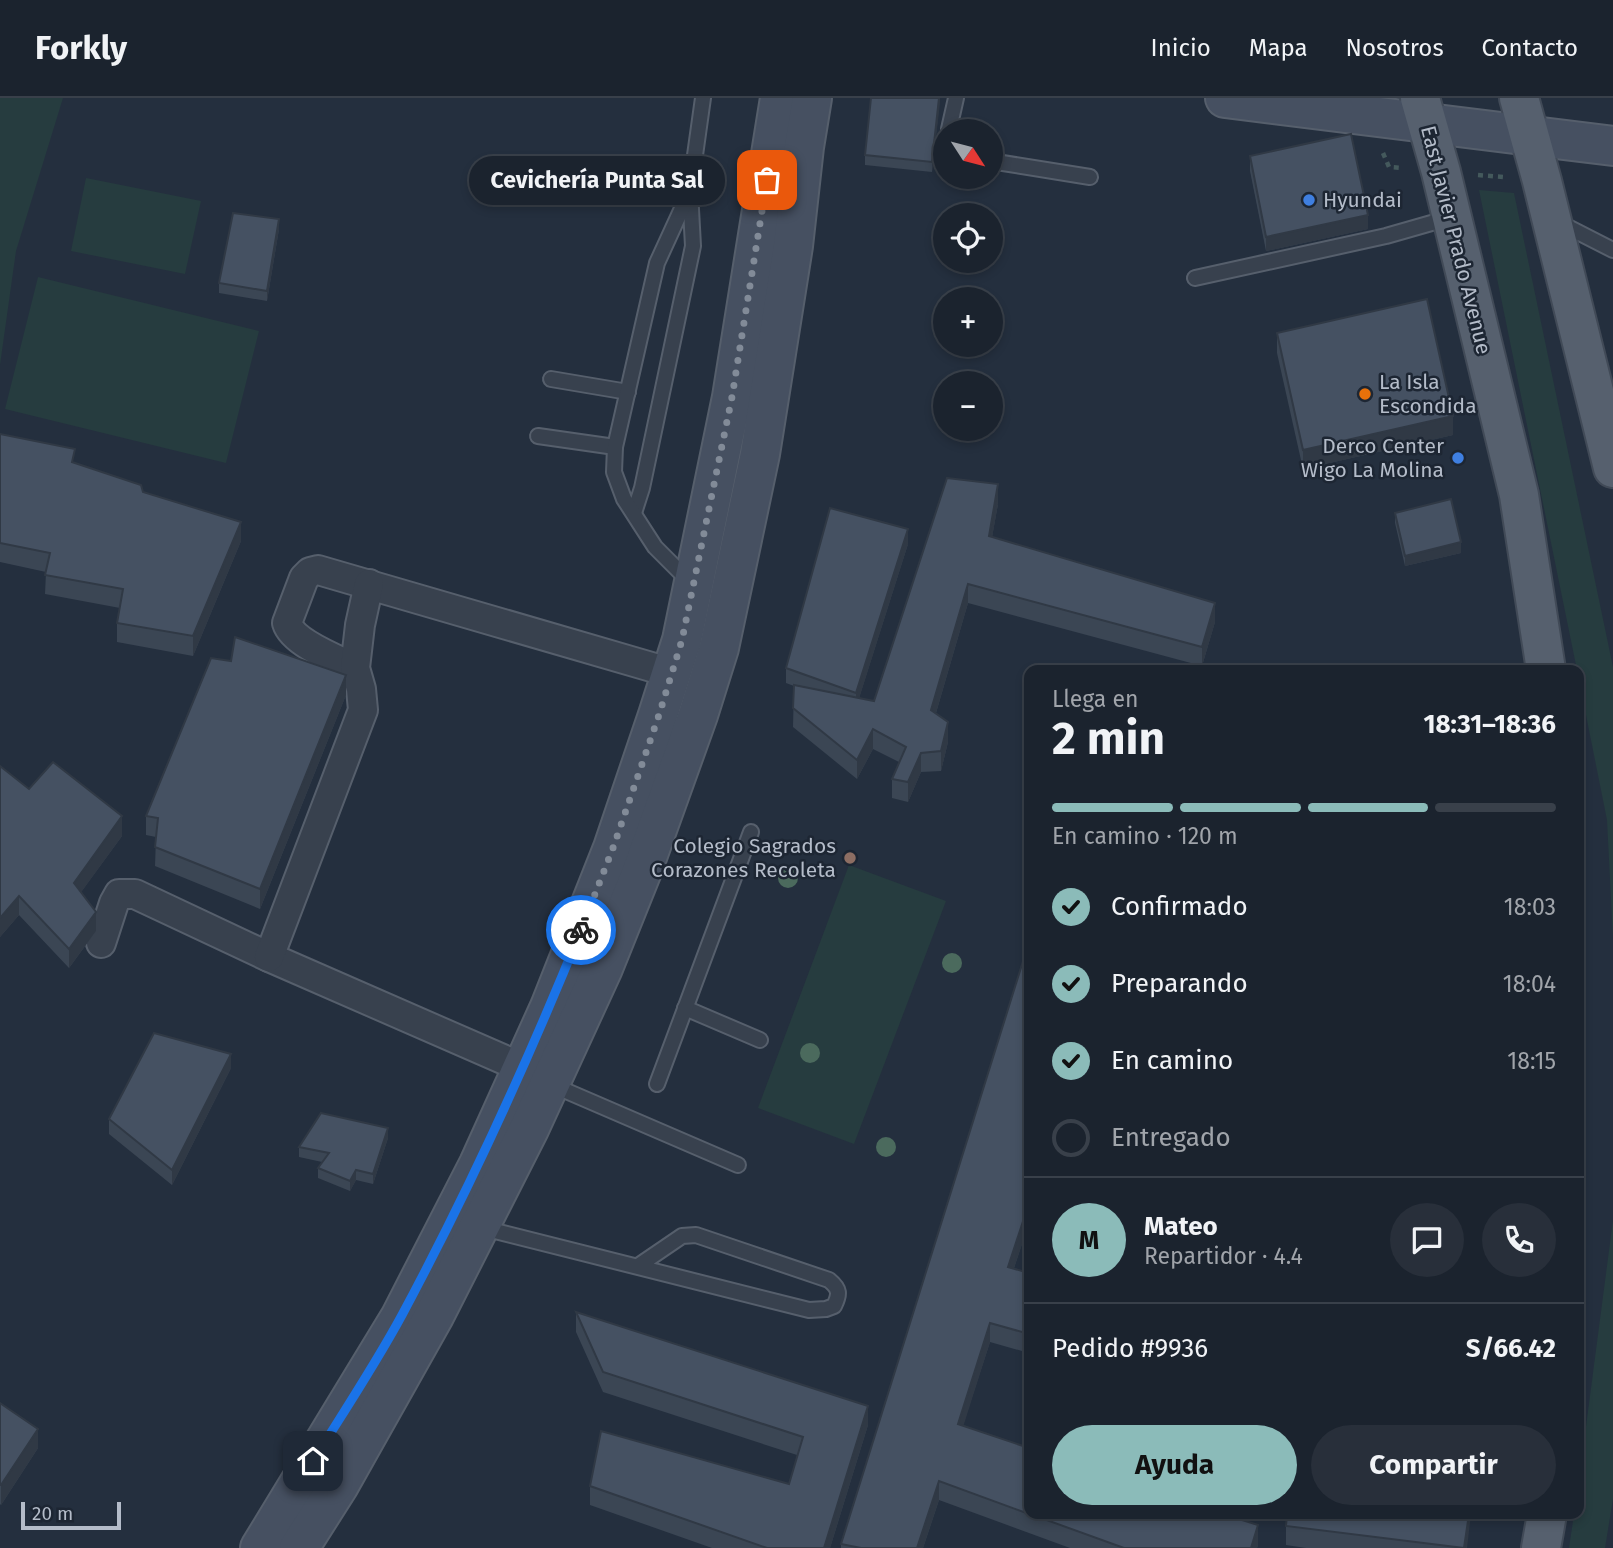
<!DOCTYPE html>
<html lang="es">
<head>
<meta charset="utf-8">
<style>
	:root { --surface:#1b232e; --page:#282f3a; --text:#f1f3f6; --muted:#a0a4aa; --line:#39404a; --accent:#8bbbb9 }
	body { margin:0; font-family:"Fira Sans",sans-serif; background:var(--page); color:var(--text); height:100vh; display:flex; flex-direction:column; font-size:26px; white-space:nowrap }
	* { box-sizing:border-box; margin:0 }
	p { font-size:23px; color:var(--muted) }
	.icon { flex:none; width:38px; height:38px; fill:none; stroke:currentColor; stroke-width:2; stroke-linecap:round; stroke-linejoin:round }
	.map { position:relative; flex:1; overflow:hidden }
	.side { position:absolute; left:1024px; top:567px; width:560px; height:854px; display:flex; flex-direction:column; background:var(--surface); border-radius:14px; box-shadow:0 4px 10px #0003,0 0 0 2px var(--line) }
	.side>* { flex:none }
	.needle { width:46px; rotate:126deg }
	.controls { position:absolute; left:933px; top:21px; display:grid; gap:14px }
	.controls a { display:grid; place-items:center; width:70px; height:70px; border-radius:50%; background:var(--surface); box-shadow:0 4px 10px #0003,0 0 0 2px var(--line); font-size:35px }
	.scale { position:absolute; left:21px; bottom:18px; width:100px; box-sizing:border-box; padding-left:7px; border:4px solid #b4bcc9; border-top:0; font-size:19px; line-height:24px; white-space:nowrap; color:#b4bcc9; -webkit-text-stroke:5px #1d2633; paint-order:stroke }
	.pin { position:absolute; display:grid; place-items:center; width:60px; height:60px; color:#fff; margin:-30px; border-radius:14px; box-shadow:0 4px 10px #0006 }
	.courier { position:absolute; display:grid; place-items:center; width:70px; height:70px; margin:-35px; border:5px solid #1a73e8; border-radius:50%; background:#fff; color:#222; box-shadow:0 2px 9px #0007 }
	.bubble { position:absolute; height:49px; border-radius:24px; background:var(--surface); box-shadow:0 4px 10px #0003,0 0 0 2px var(--line); font-size:23px; font-weight:700; line-height:49px; text-align:center }
	.head em { font-style:normal; font-weight:700 }
	.head div { display:flex; flex-direction:column-reverse }
	.head { display:flex; align-items:center; justify-content:space-between; height:119px; padding:0 28px }
	h1 { font-size:46px; font-weight:700; line-height:52px }
	.bar { display:grid; grid-template-columns:repeat(4,1fr); gap:10px 7px; align-content:center; height:84px; padding:0 28px }
	.bar i { height:9px; border-radius:5px; background:var(--line) }
	.bar .current { background:var(--accent) }
	.bar p { grid-column:span 4 }
	.line { display:flex; align-items:center; gap:18px; padding:0 28px; border-top:2px solid var(--line) }
	.line div { flex:1 }
	.round { display:grid; place-items:center; flex:none; width:74px; height:74px; border-radius:37px; background:var(--page) }
	ol { padding:0 28px; list-style:none }
	li { display:flex; align-items:center; gap:21px; height:77px }
	li p { margin-inline-start:auto }
	li .icon { padding:7px; border-radius:50%; background:var(--accent); color:#111; stroke-width:4 }
	li:last-child { color:var(--muted) }
	li i { width:38px; height:38px; border:4px solid var(--line); border-radius:50% }
	.button { display:flex; gap:14px; margin-top:auto; padding:14px 28px }
	.button a { flex:1; height:80px; border-radius:42px; background:var(--accent); color:#111; font-size:28px; font-weight:700; line-height:80px; text-align:center }
	.button a+a { background:var(--page); color:var(--text) }
	header { display:flex; align-items:center; gap:42px; box-sizing:border-box; height:98px; padding:0 35px; background:var(--surface); border-bottom:2px solid var(--line) }
	header strong { font-size:33px }
	nav { display:flex; gap:38px; margin-inline-start:auto; font-size:24px }
	.map>svg:first-child { display:block }
</style>
</head>
<body>
<header>
<strong>Forkly</strong>
<nav><a>Inicio</a><a>Mapa</a><a>Nosotros</a><a>Contacto</a></nav>
</header>
<div class="map">
<svg width="1613" height="1450" viewBox="0 0 1613 1450">
	<rect width="100%" height="100%" fill="#242f3e"/>
	<g fill="#263c3f">
		<polygon points="0,0 63,0 16,153 0,267"/>
		<polygon points="86,80 201,103 185,176 71,153"/>
		<polygon points="1479,92 1514,95 1613,569 1613,841 1607,722 1579,582 1578,572 1577,572"/>
		<polygon points="38,179 259,233 226,365 5,311"/>
		<polygon points="849,767 946,803 854,1046 758,1010"/>
		<polygon points="1613,1122 1613,1401 1605,1450 1569,1450 1574,1416 1578,1416 1579,1382"/>
	</g>
	<g fill="none" stroke-linecap="round" stroke-linejoin="round">
		<g stroke="#565f6c" stroke-width="18">
			<g id="lane">
				<polyline points="951,33 949,31 956,0"/>
				<polyline points="990,63 1090,79"/>
				<polyline points="1558,124 1613,152"/>
				<polyline points="1195,180 1386,138 1449,120"/>
				<polyline points="551,281 628,294"/>
				<polyline points="538,338 615,349"/>
				<polyline points="634,415 642,390 693,148 690,93 703,0"/>
				<polyline points="690,484 655,449 624,401 614,374 615,349 657,165 690,93"/>
				<polyline points="685,910 760,942"/>
				<polyline points="550,986 738,1067"/>
				<polyline points="657,986 751,734"/>
				<path d="M479,1129L809,1212L826,1211L834,1208C840,1196 840,1191 829,1182L696,1137L682,1138L638,1168"/>
			</g>
		</g>
		<g stroke="#565f6c" stroke-width="32">
			<g id="street">
				<path d="M355,570C336,561 293,545 287,525L304,480L310,474L318,472L672,575"/>
				<polyline points="101,845 114,805 119,796 135,796 269,859 523,970"/>
				<polyline points="269,859 363,612 361,591 355,570 360,527 369,486"/>
			</g>
		</g>
		<g stroke="#565f6c" stroke-width="42">
			<g id="secondary">
				<polyline points="1225,0 1613,48"/>
				<polyline points="260,1450 400,1220 479,1066 550,909 613,750 658,617 682,542 732,299 780,0"/>
				<polyline points="299,1450 339,1387 434,1218 529,1031 603,870 642,773 698,617 719,550 760,356 793,148 804,49 812,0"/>
			</g>
		</g>
		<g stroke="#414a57" stroke-width="42">
			<g id="primary">
				<polyline points="1420,0 1441,74 1519,397 1546,572"/>
				<polyline points="1519,0 1542,83 1613,370"/>
				<polyline points="1541,1450 1547,1416"/>
			</g>
		</g>
		<g stroke="#44595c" stroke-width="4.5" stroke-dasharray="5 5" stroke-linecap="butt">
			<polyline points="1383,55 1389,69 1403,70"/>
			<polyline points="1478,77 1504,79"/>
		</g>
		<use href="#lane" stroke="#38414e" stroke-width="14"/>
		<use href="#street" stroke="#38414e" stroke-width="28"/>
		<use href="#secondary" stroke="#465061" stroke-width="38"/>
		<use href="#primary" stroke="#56606e" stroke-width="38"/>
	</g>
	<g fill="#4b6a5d">
		<circle cx="788" cy="780" r="10"/>
		<circle cx="952" cy="865" r="10"/>
		<circle cx="810" cy="955" r="10"/>
		<circle cx="886" cy="1049" r="10"/>
	</g>
	<g fill="#3b4654">
		<polygon points="940,0 932,74 865,67 865,57"/>
		<polygon points="1250,58 1368,131 1266,153 1250,73"/>
		<polygon points="279,131 267,203 219,195 219,185"/>
		<polygon points="1277,235 1453,337 1303,371 1277,255"/>
		<polygon points="0,336 75,365 143,394 241,443 193,558 117,544 117,525 120,510 45,496 46,474 0,464"/>
		<polygon points="998,406 992,439 1215,524 1202,568 968,505 936,615 948,644 941,673 921,674 908,704 892,700 892,681 899,664 873,651 857,681 793,629 794,588 786,585 786,570 908,446 859,600 874,603"/>
		<polygon points="1395,415 1461,455 1405,468 1395,425"/>
		<polygon points="346,597 260,811 155,768 156,739 146,737 146,718"/>
		<polygon points="0,668 29,691 122,738 81,794 96,833 69,870 19,817 0,839"/>
		<polygon points="1029,844 1029,1125 1014,1170 1029,1175 1029,1255 990,1244 963,1327 1258,1447 1257,1450 1070,1450 939,1402 923,1450 841,1450 841,1446"/>
		<polygon points="231,970 172,1087 109,1036 109,1021"/>
		<polygon points="388,1040 373,1086 356,1082 350,1093 318,1080 318,1070 322,1064 299,1059 299,1049"/>
		<polygon points="576,1214 868,1327 830,1450 712,1450 590,1407 590,1388 789,1386 797,1357 603,1294 576,1234"/>
		<polygon points="0,1305 38,1350 1,1407 0,1406"/>
		<polygon points="1286,1428 1467,1450 1306,1450 1286,1447"/>
	</g>
	<g fill="#303945">
		<polygon points="939,0 940,5 932,74 932,64"/>
		<polygon points="1368,117 1368,131 1266,153 1266,139"/>
		<polygon points="279,121 279,131 267,203 267,193"/>
		<polygon points="1453,318 1453,337 1303,371 1303,352"/>
		<polygon points="998,386 998,406 989,457 989,438"/>
		<polygon points="241,424 241,443 193,558 193,538"/>
		<polygon points="908,431 908,446 856,610 856,595"/>
		<polygon points="1461,444 1461,455 1405,468 1405,458"/>
		<polygon points="968,486 968,505 931,632 931,612"/>
		<polygon points="1215,505 1215,524 1202,568 1202,549"/>
		<polygon points="346,577 346,597 260,811 260,791"/>
		<polygon points="948,624 948,644 941,673 941,653"/>
		<polygon points="873,631 873,651 857,681 857,662"/>
		<polygon points="921,655 921,674 908,704 908,684"/>
		<polygon points="122,718 122,738 74,804 74,785"/>
		<polygon points="19,798 19,817 0,839 0,820"/>
		<polygon points="96,814 96,833 69,870 69,851"/>
		<polygon points="231,956 231,970 172,1087 172,1072"/>
		<polygon points="388,1030 388,1040 373,1086 373,1076"/>
		<polygon points="356,1072 356,1082 350,1093 350,1083"/>
		<polygon points="1029,1105 1029,1125 1008,1188 1008,1169"/>
		<polygon points="990,1225 990,1244 958,1345 958,1326"/>
		<polygon points="868,1308 868,1327 830,1450 824,1450"/>
		<polygon points="38,1331 38,1350 1,1407 1,1387"/>
		<polygon points="939,1383 939,1402 923,1450 917,1450"/>
		<polygon points="1469,1416 1471,1416 1467,1450 1464,1450"/>
		<polygon points="1258,1427 1258,1447 1257,1450 1251,1450"/>
	</g>
	<g fill="#455162" stroke="#303945" stroke-width="2">
		<polygon points="871,0 939,0 932,64 865,57"/>
		<polygon points="1351,36 1368,117 1266,139 1250,58"/>
		<polygon points="233,115 279,121 267,193 219,185"/>
		<polygon points="1427,201 1453,318 1303,352 1277,235"/>
		<polygon points="0,336 75,351 72,364 141,387 143,394 241,424 193,538 117,525 123,491 45,477 50,455 0,445"/>
		<polygon points="947,380 998,386 989,438 1215,505 1202,549 968,486 931,612 948,624 941,653 921,655 908,684 892,681 906,649 873,631 857,662 793,610 794,587 874,603"/>
		<polygon points="1451,401 1461,444 1405,458 1395,415"/>
		<polygon points="830,410 908,431 856,595 786,570"/>
		<polygon points="235,539 346,577 260,791 155,749 158,720 146,718 211,560 231,563"/>
		<polygon points="53,664 122,718 74,785 96,814 69,851 19,798 0,820 0,668 29,691"/>
		<polygon points="1029,844 1029,1105 1008,1169 1029,1175 1029,1236 990,1225 958,1326 1029,1350 1029,1416 939,1383 917,1450 861,1450 841,1446"/>
		<polygon points="154,935 231,956 172,1072 109,1021"/>
		<polygon points="321,1015 388,1030 373,1076 356,1072 350,1083 318,1070 329,1055 299,1049"/>
		<polygon points="576,1214 868,1308 824,1450 767,1450 590,1388 601,1333 789,1386 803,1339 603,1274"/>
		<polygon points="0,1305 38,1331 1,1387 0,1387"/>
		<polygon points="1030,1416 1223,1416 1258,1427 1251,1450 1124,1450"/>
		<polygon points="1287,1416 1469,1416 1464,1450 1286,1428"/>
	</g>
	<g fill="none" stroke-linecap="round" stroke-linejoin="round">
		<polyline stroke="#828b98" stroke-width="7" stroke-dasharray="0 12.6" points="581,832 613,750 659,617 682,542 732,299 767,82"/>
		<path stroke="#1a73e8" stroke-width="9" d="M313,1363C343,1315 375,1267 402,1217C469,1092 528,963 581,832"/>
	</g>
	<g fill="#3f7fe0" stroke="#1d2633" stroke-width="2.5">
		<circle cx="1309" cy="102" r="7"/>
		<circle cx="1458" cy="360" r="7"/>
	</g>
	<circle fill="#e8710a" stroke="#1d2633" stroke-width="2.5" cx="1365" cy="296" r="7"/>
	<circle fill="#8d6e63" stroke="#1d2633" stroke-width="2.5" cx="850" cy="760" r="7"/>
	<g text-anchor="middle" stroke-width="5" stroke-linejoin="round" paint-order="stroke">
		<g font-size="21" fill="#b4bcc9" stroke="#1d2633" text-anchor="start">
			<text x="1323" y="109">Hyundai</text>
			<text x="1379" y="291">La Isla<tspan x="1379" dy="24">Escondida</tspan></text>
			<text x="1444" y="355" text-anchor="end">Derco Center<tspan x="1444" dy="24">Wigo La Molina</tspan></text>
			<text x="836" y="755" text-anchor="end">Colegio Sagrados<tspan x="836" dy="24">Corazones Recoleta</tspan></text>
		</g>
		<g font-size="21" fill="#b4bcc9" stroke="#1d2633">
			<text transform="translate(1456 142) rotate(76)" y="7">East Javier Prado Avenue</text>
		</g>
	</g>
</svg>
<div class="controls">
<a><svg class="needle" viewBox="-14 -14 28 28"><path d="M0-13l5 13h-10z" fill="#e53935"/><path d="M0 13l5-13h-10z" fill="#a0a4aa"/></svg></a>
<a><svg class="icon" aria-label="locate" viewBox="0 0 24 24"><circle cx="12" cy="12" r="6"/><path d="M12 2v4M12 18v4M2 12h4M18 12h4"/></svg></a>
<a>+</a>
<a>−</a>
</div>
<div class="scale">20 m</div>
<div class="pin" style="left:767px;top:82px;background:#ea580c"><svg class="icon" aria-label="bag" viewBox="0 0 24 24"><path d="M5 8h14l-1 12H6zM9 8a3 3 0 0 1 6 0"/></svg></div>
<div class="pin" style="left:313px;top:1363px;background:#1f2937"><svg class="icon" aria-label="home" viewBox="0 0 24 24"><path d="M3 11l9-7 9 7M6 9v11h12V9"/></svg></div>
<div class="courier" style="left:581px;top:832px"><svg class="icon" aria-label="bike" viewBox="0 0 24 24"><circle cx="6" cy="16" r="4"/><circle cx="18" cy="16" r="4"/><path d="M6 16l4-8h5l3 8M10 8l3 8H6M13 5h3"/></svg></div>
<div class="bubble" style="left:469px;top:58px;width:256px">Cevichería Punta Sal</div>
<section class="side">
<div class="head"><div><h1>2 min</h1><p>Llega en</p></div><em>18:31–18:36</em></div>
<div class="bar"><i class="current"></i><i class="current"></i><i class="current"></i><i></i><p>En camino · 120 m</p></div>
<ol>
<li><svg class="icon" aria-label="check" viewBox="0 0 24 24"><path d="M5 12l5 5 9-10"/></svg>Confirmado<p>18:03</p></li>
<li><svg class="icon" aria-label="check" viewBox="0 0 24 24"><path d="M5 12l5 5 9-10"/></svg>Preparando<p>18:04</p></li>
<li><svg class="icon" aria-label="check" viewBox="0 0 24 24"><path d="M5 12l5 5 9-10"/></svg>En camino<p>18:15</p></li>
<li><i></i>Entregado</li>
</ol>
<div class="line" style="height:126px"><b class="round" style="background:var(--accent);color:#111">M</b><div><b>Mateo</b><p>Repartidor · 4.4</p></div><a class="round"><svg class="icon" aria-label="chat" viewBox="0 0 24 24"><path d="M4 5h16v11H9l-5 4z"/></svg></a><a class="round"><svg class="icon" aria-label="phone" viewBox="0 0 24 24"><path d="M5 4h4l2 5-3 2q2 4 5 5l2-3 5 2v4C11 20 4 13 5 4z"/></svg></a></div>
<div class="line" style="height:91px"><div>Pedido #9936</div><b>S/66.42</b></div>
<div class="button"><a>Ayuda</a><a>Compartir</a></div>
</section>
</div>
</body>
</html>
